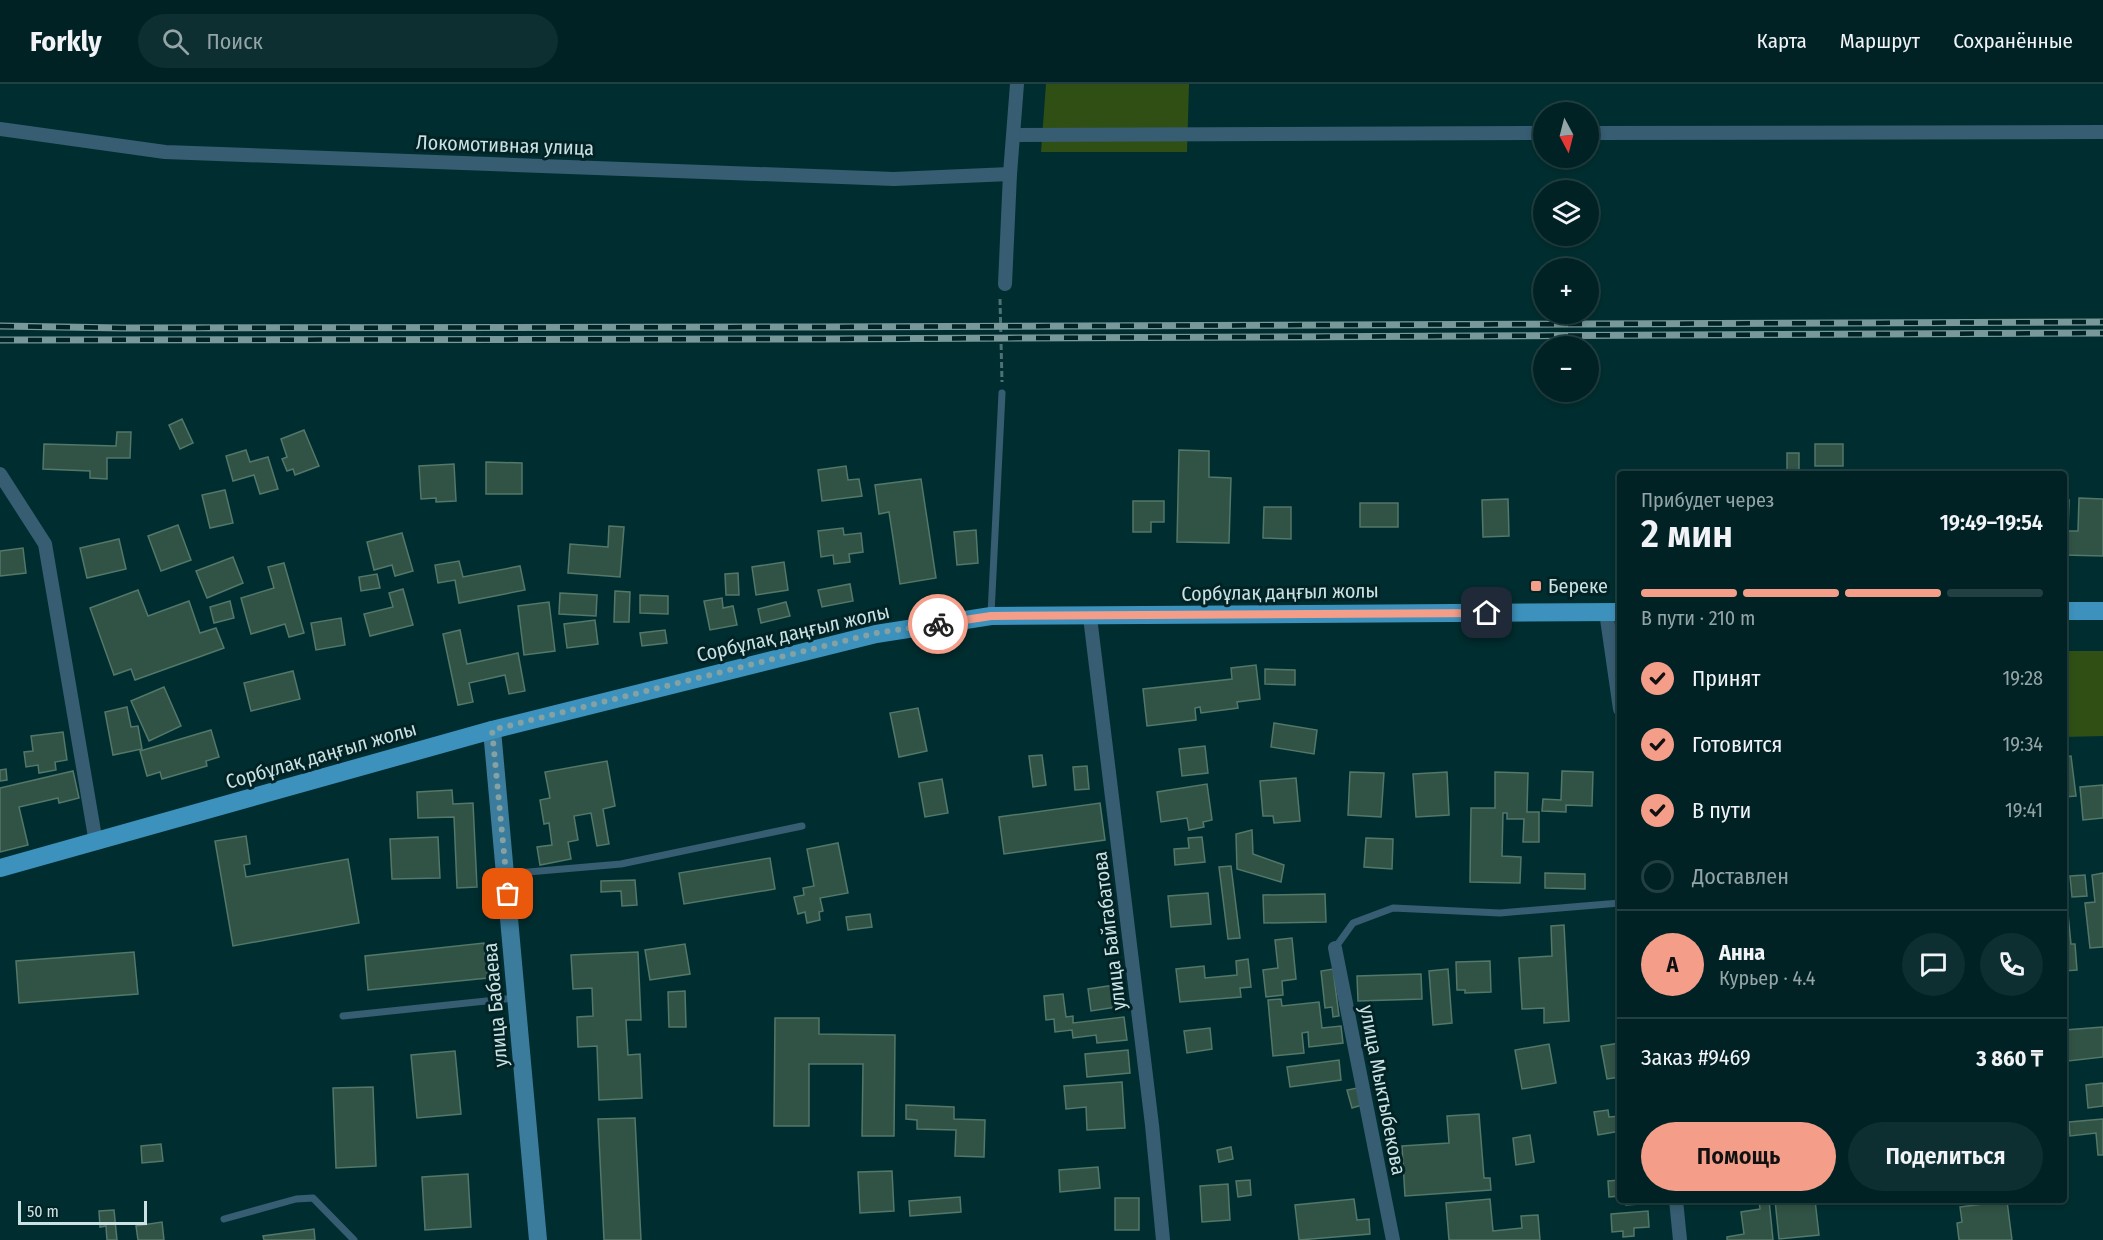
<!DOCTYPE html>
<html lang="ru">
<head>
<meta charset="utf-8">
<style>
	:root { --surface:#002224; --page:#0e2f31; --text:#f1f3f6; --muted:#95a4a6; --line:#223f41; --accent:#f49e8a }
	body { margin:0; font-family:"Fira Sans Condensed",sans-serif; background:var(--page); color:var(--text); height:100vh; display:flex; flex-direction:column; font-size:22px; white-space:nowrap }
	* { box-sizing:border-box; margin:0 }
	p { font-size:20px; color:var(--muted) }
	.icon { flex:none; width:33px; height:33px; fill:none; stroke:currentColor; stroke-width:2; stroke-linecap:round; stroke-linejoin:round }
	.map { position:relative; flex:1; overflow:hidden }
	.drawer { position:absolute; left:1617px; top:387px; width:450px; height:732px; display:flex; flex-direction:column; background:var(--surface); border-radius:6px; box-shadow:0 3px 9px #0003,0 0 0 2px var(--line) }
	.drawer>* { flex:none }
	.needle { width:39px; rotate:173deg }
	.fabs { position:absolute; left:1533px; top:18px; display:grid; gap:12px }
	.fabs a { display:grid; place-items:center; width:66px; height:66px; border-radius:50%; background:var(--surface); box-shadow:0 3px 9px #0003,0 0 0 2px var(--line); font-size:30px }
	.scale { position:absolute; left:18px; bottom:15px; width:129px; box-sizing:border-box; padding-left:6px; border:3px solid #cbe1e2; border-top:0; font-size:16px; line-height:21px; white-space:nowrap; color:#cbe1e2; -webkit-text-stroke:4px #022325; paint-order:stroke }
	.pin { position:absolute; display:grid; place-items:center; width:51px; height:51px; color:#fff; margin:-26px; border-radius:12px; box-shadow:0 3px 9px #0006 }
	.courier { position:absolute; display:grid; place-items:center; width:60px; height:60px; margin:-30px; border:4px solid #f49e8a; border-radius:50%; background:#fff; color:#222; box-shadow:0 2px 8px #0007 }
	.summary em { font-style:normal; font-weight:600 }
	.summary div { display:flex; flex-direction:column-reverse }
	.summary { display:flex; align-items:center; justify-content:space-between; height:102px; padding:0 24px }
	h1 { font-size:39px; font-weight:600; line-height:45px }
	.bar { display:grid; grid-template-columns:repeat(4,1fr); gap:9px 6px; align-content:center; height:72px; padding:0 24px }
	.bar i { height:8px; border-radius:4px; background:var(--line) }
	.bar .on { background:var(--accent) }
	.bar p { grid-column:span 4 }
	.line { display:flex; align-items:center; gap:15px; padding:0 24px; border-top:2px solid var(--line) }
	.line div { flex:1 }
	.round { display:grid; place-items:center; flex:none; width:63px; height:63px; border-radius:32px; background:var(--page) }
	ol { padding:0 24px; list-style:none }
	li { display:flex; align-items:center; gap:18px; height:66px }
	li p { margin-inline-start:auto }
	li .icon { padding:6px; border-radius:50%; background:var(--accent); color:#111; stroke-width:4 }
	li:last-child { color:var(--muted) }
	li i { width:33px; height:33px; border:3px solid var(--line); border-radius:50% }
	.action { display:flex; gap:12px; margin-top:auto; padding:12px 24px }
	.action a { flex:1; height:69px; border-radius:36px; background:var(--accent); color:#111; font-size:24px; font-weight:600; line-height:69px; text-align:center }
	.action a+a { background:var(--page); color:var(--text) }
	header { display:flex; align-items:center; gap:36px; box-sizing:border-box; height:84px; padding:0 30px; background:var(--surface); border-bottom:2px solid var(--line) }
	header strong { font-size:28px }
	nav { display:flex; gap:33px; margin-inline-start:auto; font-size:21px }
	.search { width:420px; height:54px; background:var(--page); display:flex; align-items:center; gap:15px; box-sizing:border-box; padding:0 21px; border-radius:33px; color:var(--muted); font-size:22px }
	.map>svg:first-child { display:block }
</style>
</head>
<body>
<header>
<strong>Forkly</strong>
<div class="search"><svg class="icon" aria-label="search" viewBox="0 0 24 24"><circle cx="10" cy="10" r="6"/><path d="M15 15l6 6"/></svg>Поиск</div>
<nav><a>Карта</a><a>Маршрут</a><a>Сохранённые</a></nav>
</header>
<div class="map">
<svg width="2103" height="1156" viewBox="0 0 2103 1156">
	<rect width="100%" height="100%" fill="#002e30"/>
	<g fill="#304f15">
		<polygon points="1046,0 1189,0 1187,68 1041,68"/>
		<polygon points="2064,567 2103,567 2103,652 2064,653"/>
	</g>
	<g fill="#305345" stroke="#537768" stroke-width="1.5">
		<polygon points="182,335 193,359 180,365 169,341"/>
		<polygon points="304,346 319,382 295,391 293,385 287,387 282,375 287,373 281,355"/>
		<polygon points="117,348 131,348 130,374 107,374 107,395 90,394 90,387 43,385 44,360 116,362"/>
		<rect x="1815" y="360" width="28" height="22"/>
		<polygon points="246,366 250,378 268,373 278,405 260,410 254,391 233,397 226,372"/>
		<polygon points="1179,366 1209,367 1209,393 1231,394 1229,459 1177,458"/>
		<rect x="1787" y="369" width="12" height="21"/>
		<polygon points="486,378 522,379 522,410 486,410"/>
		<polygon points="454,380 456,417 436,418 436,414 421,415 419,382"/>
		<polygon points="846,382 848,396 859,395 862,412 822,417 818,386"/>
		<polygon points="921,395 936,494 900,500 889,428 879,430 875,401"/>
		<polygon points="225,406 233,439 210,444 202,411"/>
		<polygon points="2079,414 2103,415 2103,472 2064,471 2064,416 2069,416 2068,447 2078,447"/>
		<polygon points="1508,415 1509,452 1483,453 1482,416"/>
		<polygon points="1133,417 1164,417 1164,438 1151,438 1151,448 1133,448"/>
		<rect x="1360" y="419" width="38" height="24"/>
		<polygon points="1264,423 1291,423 1291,455 1263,454"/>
		<polygon points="178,441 191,476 161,487 148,452"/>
		<polygon points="609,442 624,443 620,493 568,489 570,460 608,463"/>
		<polygon points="843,444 844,451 861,449 863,468 849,470 850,478 834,480 833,471 821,473 818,447"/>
		<polygon points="976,446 978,479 957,481 954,448"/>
		<polygon points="402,449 413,487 395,492 392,481 374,486 367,458"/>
		<polygon points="119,455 126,485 87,494 80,464"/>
		<polygon points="23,464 26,489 0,492 0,467"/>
		<polygon points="233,473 243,499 207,514 196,487"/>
		<polygon points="459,477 463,493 520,482 525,506 459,519 455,496 438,499 435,481"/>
		<polygon points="784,478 788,506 756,511 752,483"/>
		<polygon points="284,479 304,549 289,553 285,540 251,550 241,514 274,504 268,483"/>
		<polygon points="738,489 739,511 726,511 725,490"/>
		<polygon points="377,490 380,504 361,507 359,493"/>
		<polygon points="850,500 853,517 822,523 818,506"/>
		<polygon points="403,505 413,541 370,552 364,530 393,523 389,509"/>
		<polygon points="138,506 148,532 189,517 200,549 216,544 224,564 135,596 131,585 114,591 90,524"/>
		<polygon points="615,507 630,508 629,538 614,538"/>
		<polygon points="560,509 597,511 596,532 559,530"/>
		<polygon points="640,511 668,512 668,530 640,529"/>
		<polygon points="722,514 723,524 733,522 737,541 710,546 704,517"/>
		<polygon points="230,517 234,534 214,539 210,523"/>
		<polygon points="549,518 555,567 524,571 518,522"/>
		<polygon points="786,518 790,532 761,539 758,525"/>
		<polygon points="341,534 345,561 316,566 311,539"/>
		<polygon points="595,536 598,560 567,564 564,540"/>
		<polygon points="460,546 467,580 518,569 525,607 509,610 505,591 469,599 473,618 458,621 443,550"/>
		<polygon points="665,546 667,559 642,562 640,549"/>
		<polygon points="1256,581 1260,615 1237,618 1238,624 1201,629 1200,623 1195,624 1196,636 1147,642 1143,605 1232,595 1231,584"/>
		<polygon points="1265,585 1295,586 1295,601 1265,600"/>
		<polygon points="293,587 300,615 251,627 244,599"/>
		<polygon points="164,603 181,642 149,657 131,617"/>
		<polygon points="127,623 131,643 138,642 142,665 113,671 105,628"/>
		<polygon points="918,624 927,667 899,673 890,629"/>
		<polygon points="1274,639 1317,646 1314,670 1271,663"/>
		<polygon points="211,646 219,673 206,677 207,682 162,695 160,688 147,692 140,667"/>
		<polygon points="63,648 67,676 55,678 56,686 39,689 38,681 26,683 24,668 33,667 31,652"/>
		<polygon points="1205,662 1208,689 1182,692 1179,665"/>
		<polygon points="1042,671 1046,701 1033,703 1029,672"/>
		<polygon points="2071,672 2076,712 2064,713 2065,673"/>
		<polygon points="607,677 615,722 603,725 609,760 597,762 591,729 574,732 578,756 568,758 571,775 540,781 537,763 552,761 549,739 544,740 540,716 550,714 545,688"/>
		<polygon points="1087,682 1089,705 1075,706 1073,683"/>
		<polygon points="6,685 7,696 0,697 0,686"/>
		<polygon points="73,687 79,714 59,719 58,714 19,723 28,761 0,768 0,704"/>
		<polygon points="1562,687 1593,688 1592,722 1566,721 1566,728 1542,727 1543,715 1561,716"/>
		<polygon points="1350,688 1384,689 1381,733 1348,731"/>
		<polygon points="1447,688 1449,731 1416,733 1413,690"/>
		<polygon points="1495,688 1528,689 1527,728 1539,728 1539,758 1523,758 1524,735 1507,735 1507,729 1503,729 1502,772 1521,773 1520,799 1470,798 1471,724 1495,724"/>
		<polygon points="1296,694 1300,737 1274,739 1273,732 1263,732 1260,697"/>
		<polygon points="942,695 948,729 925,733 919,699"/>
		<polygon points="1207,700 1212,736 1203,738 1204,743 1189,746 1187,734 1161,738 1157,708"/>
		<polygon points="2103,701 2103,734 2083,736 2080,703"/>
		<polygon points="452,706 453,720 473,719 477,803 457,804 454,733 418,734 417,708"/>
		<polygon points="1100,719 1105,756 1004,770 999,733"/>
		<polygon points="1252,746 1253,770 1284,781 1281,798 1237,785 1236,750"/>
		<polygon points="246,752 250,780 244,781 246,793 348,775 359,839 233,862 215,757"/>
		<polygon points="438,753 440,794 392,795 390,755"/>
		<polygon points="1202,753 1205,778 1175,781 1174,765 1189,764 1188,754"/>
		<polygon points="1366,754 1393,755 1392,785 1364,783"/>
		<polygon points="838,759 848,809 820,814 823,827 819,828 820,836 807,839 805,828 798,830 794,813 804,811 803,804 814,802 807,765"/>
		<polygon points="770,774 775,805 684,820 679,789"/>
		<polygon points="1231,782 1240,854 1228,855 1219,783"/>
		<polygon points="1545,789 1585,790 1585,805 1545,804"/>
		<polygon points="2103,789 2103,863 2090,864 2085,819 2095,818 2092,791"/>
		<polygon points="2085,791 2087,812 2072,813 2070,792"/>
		<polygon points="635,796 637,821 622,822 621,807 601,808 601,797"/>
		<polygon points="1208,809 1211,840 1171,843 1168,812"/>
		<polygon points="1325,810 1326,838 1264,839 1263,811"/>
		<polygon points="870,830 872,843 848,846 846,833"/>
		<polygon points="2064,830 2068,830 2071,860 2075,860 2077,886 2064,887"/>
		<polygon points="1564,841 1569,937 1544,939 1544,924 1522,925 1519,874 1552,872 1551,842"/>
		<polygon points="1292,854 1296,895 1282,897 1283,911 1266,913 1263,886 1278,884 1275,856"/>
		<polygon points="484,859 488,894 368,906 365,872"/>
		<polygon points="685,860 690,890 650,896 645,866"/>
		<polygon points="134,868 138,910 19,919 16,877"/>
		<polygon points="638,868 641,936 626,936 628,971 640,970 642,1014 599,1016 597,962 578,963 577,933 593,932 592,904 573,905 571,871"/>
		<polygon points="1248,875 1251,903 1240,904 1241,913 1180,918 1176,885 1204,882 1205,894 1237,891 1236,877"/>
		<polygon points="1490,877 1491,908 1465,909 1465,906 1457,906 1456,878"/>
		<polygon points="1333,885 1339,932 1333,933 1332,923 1325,924 1321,887"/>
		<polygon points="1448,885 1452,939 1433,941 1429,887"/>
		<polygon points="1421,890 1422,915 1358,917 1357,892"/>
		<polygon points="1121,900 1123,922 1091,927 1088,905"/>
		<polygon points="685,907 686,943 669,943 668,908"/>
		<polygon points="1063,910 1066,933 1073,932 1073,939 1124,933 1127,956 1097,959 1096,951 1073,954 1072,946 1055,948 1054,935 1046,936 1044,912"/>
		<polygon points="1281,915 1282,922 1319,918 1322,944 1341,942 1343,959 1309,963 1308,948 1302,949 1304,969 1273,972 1268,916"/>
		<polygon points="775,934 819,934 819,950 895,951 894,1052 862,1052 863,980 809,980 809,1042 774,1042"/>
		<polygon points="2103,943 2103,973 2068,977 2065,946"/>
		<polygon points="1210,944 1212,965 1187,969 1184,947"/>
		<polygon points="1620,959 1620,993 1607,995 1601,962"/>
		<polygon points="1549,960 1556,999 1522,1005 1515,966"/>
		<polygon points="1128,966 1130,989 1087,993 1085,970"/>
		<polygon points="455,967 461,1030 417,1034 411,971"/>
		<polygon points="1339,976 1341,996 1290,1003 1287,983"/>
		<polygon points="1122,998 1125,1044 1087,1046 1086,1023 1066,1025 1064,1002"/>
		<polygon points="2103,999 2103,1022 2088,1024 2086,1001"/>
		<polygon points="373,1003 376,1082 336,1084 333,1004"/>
		<polygon points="1357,1004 1362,1021 1352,1024 1347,1006"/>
		<polygon points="906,1021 954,1023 954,1035 985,1036 984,1073 955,1072 956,1046 917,1045 917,1036 906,1035"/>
		<polygon points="1608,1026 1609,1033 1620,1032 1620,1047 1598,1051 1594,1028"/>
		<polygon points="1479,1030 1484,1094 1490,1094 1491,1106 1405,1112 1402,1062 1449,1059 1447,1032"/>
		<polygon points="635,1034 641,1156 604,1156 598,1035"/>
		<polygon points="2103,1035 2103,1071 2098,1071 2096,1049 2070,1052 2069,1038"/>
		<polygon points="1530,1051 1534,1078 1516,1081 1513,1054"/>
		<polygon points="161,1060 163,1077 142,1079 141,1062"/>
		<polygon points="1231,1063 1233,1075 1219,1078 1217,1066"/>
		<polygon points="1098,1083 1100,1104 1060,1108 1059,1086"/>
		<polygon points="892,1087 894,1127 860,1129 858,1088"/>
		<polygon points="468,1090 471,1143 425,1146 422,1093"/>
		<polygon points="1250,1096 1251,1111 1238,1113 1236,1097"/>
		<polygon points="1620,1096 1620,1112 1609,1113 1608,1097"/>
		<polygon points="1228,1100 1230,1136 1202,1138 1200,1102"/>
		<polygon points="960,1113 961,1128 910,1132 909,1117"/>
		<rect x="1115" y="1114" width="24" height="32"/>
		<polygon points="1354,1115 1357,1136 1369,1135 1370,1150 1299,1156 1295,1121"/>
		<polygon points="1490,1115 1493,1147 1522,1144 1521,1132 1538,1131 1540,1156 1449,1156 1446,1119"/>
		<polygon points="1626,1116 1654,1116 1654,1119 1626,1121"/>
		<polygon points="1759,1116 1769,1116 1773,1156 1727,1156 1727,1153 1744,1150 1741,1128 1760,1125"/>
		<polygon points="1775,1116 1815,1116 1819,1151 1779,1155"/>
		<polygon points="2007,1117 2012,1156 1959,1156 1957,1139 1962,1138 1960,1123"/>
		<polygon points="114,1126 117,1156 107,1156 106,1142 100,1143 99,1127"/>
		<polygon points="1648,1127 1649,1143 1634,1144 1634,1152 1623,1153 1623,1147 1612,1148 1611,1130"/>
		<polygon points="162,1138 164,1156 138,1156 136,1142"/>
		<polygon points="314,1145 315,1156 264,1156 263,1152"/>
	</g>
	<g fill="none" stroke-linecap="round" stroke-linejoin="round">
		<polyline stroke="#4d7274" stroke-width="3" stroke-dasharray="6 3" stroke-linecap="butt" points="1000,215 1002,298"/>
		<g stroke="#375d72" stroke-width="7">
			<polyline points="991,530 1002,309"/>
			<polyline points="506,790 621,780 802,742"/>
			<polyline points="1335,864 1353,839 1393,824 1500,829 1620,819"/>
			<polyline points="343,932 515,914"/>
			<polyline points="224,1135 296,1115 313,1114 354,1156"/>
		</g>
		<g stroke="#375d72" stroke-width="14">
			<polyline points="0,45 165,68 894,95 1010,90"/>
			<polyline points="1588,49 2103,48"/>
			<polyline points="1014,51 1544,49"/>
			<polyline points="1005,200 1010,90 1017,0"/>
			<polyline points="0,390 45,460 96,759"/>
			<polyline points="1606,528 1620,625"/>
			<polyline points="1090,533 1152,1041 1163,1156"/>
			<polyline points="1335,864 1393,1156"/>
			<polyline points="1676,1116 1680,1156"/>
		</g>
		<polyline stroke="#3b7b9c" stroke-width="18" points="492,646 538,1156"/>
		<g stroke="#3c92bd" stroke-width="18">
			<polyline points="2064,527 2103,527"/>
			<polyline points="0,784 492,646 876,550 991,532 1620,528"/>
		</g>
		<g stroke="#789899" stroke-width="7">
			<g id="rail">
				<polyline points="0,242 123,244 817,243 2103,238"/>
				<polyline points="0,256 822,255 2103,249"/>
			</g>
		</g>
		<use href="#rail" stroke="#022325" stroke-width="4.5" stroke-dasharray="14" stroke-linecap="butt"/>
	</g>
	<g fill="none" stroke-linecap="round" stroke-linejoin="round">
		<polyline stroke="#84a2a4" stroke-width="6" stroke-dasharray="0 10.8" points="508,810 492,646 876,549 938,540"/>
		<polyline stroke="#f49e8a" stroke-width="8" points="938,540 991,532 1487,529"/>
	</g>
	<rect fill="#f49e8a" stroke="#022325" stroke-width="2" x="1530" y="496" width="12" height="12" rx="3"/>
	<g text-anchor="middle" stroke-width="6" stroke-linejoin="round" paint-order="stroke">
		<g font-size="20" fill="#cbe1e2" stroke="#022325">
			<text transform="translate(505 61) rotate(2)" y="7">Локомотивная улица</text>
			<text transform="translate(1280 508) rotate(-1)" y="7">Сорбұлақ даңғыл жолы</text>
			<text transform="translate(793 549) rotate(-13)" y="7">Сорбұлақ даңғыл жолы</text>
			<text transform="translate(321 671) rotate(-16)" y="7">Сорбұлақ даңғыл жолы</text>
			<text transform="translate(1109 847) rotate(-97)" y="7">улица Байгабатова</text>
			<text transform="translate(495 921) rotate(-95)" y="7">улица Бабаева</text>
			<text transform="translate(1383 1006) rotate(79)" y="7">улица Мыктыбекова</text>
		</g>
		<g font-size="20" fill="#cbe1e2" stroke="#022325" text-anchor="start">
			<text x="1548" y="509">Береке</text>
		</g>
	</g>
</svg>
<div class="fabs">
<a><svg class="needle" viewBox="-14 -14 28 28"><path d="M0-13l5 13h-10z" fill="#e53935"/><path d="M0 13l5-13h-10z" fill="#95a4a6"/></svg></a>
<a><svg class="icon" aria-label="layers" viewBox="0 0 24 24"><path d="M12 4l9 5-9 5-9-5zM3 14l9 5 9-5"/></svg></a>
<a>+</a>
<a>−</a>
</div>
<div class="scale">50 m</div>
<div class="pin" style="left:508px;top:810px;background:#ea580c"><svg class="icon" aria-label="bag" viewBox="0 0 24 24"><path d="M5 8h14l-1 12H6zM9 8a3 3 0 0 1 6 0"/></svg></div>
<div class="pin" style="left:1487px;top:529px;background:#1f2937"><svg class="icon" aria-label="home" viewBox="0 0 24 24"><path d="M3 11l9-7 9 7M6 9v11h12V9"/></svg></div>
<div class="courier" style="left:938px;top:540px"><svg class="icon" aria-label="bike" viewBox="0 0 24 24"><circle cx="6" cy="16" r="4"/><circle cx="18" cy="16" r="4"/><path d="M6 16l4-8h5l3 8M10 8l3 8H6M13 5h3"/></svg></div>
<section class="drawer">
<div class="summary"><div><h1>2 мин</h1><p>Прибудет через</p></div><em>19:49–19:54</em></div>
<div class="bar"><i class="on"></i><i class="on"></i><i class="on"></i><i></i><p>В пути · 210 m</p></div>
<ol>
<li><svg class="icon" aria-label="check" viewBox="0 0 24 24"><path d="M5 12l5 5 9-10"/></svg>Принят<p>19:28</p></li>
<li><svg class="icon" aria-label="check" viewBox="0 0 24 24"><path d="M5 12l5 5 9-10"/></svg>Готовится<p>19:34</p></li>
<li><svg class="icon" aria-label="check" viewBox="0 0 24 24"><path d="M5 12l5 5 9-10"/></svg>В пути<p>19:41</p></li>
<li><i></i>Доставлен</li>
</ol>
<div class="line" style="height:108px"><b class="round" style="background:var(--accent);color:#111">А</b><div><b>Анна</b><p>Курьер · 4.4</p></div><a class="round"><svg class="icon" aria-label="chat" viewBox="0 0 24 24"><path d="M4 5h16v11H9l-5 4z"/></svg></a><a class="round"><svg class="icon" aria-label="phone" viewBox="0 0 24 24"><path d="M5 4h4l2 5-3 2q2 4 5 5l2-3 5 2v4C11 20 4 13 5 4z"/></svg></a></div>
<div class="line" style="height:78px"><div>Заказ #9469</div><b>3 860 ₸</b></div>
<div class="action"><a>Помощь</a><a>Поделиться</a></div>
</section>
</div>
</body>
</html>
